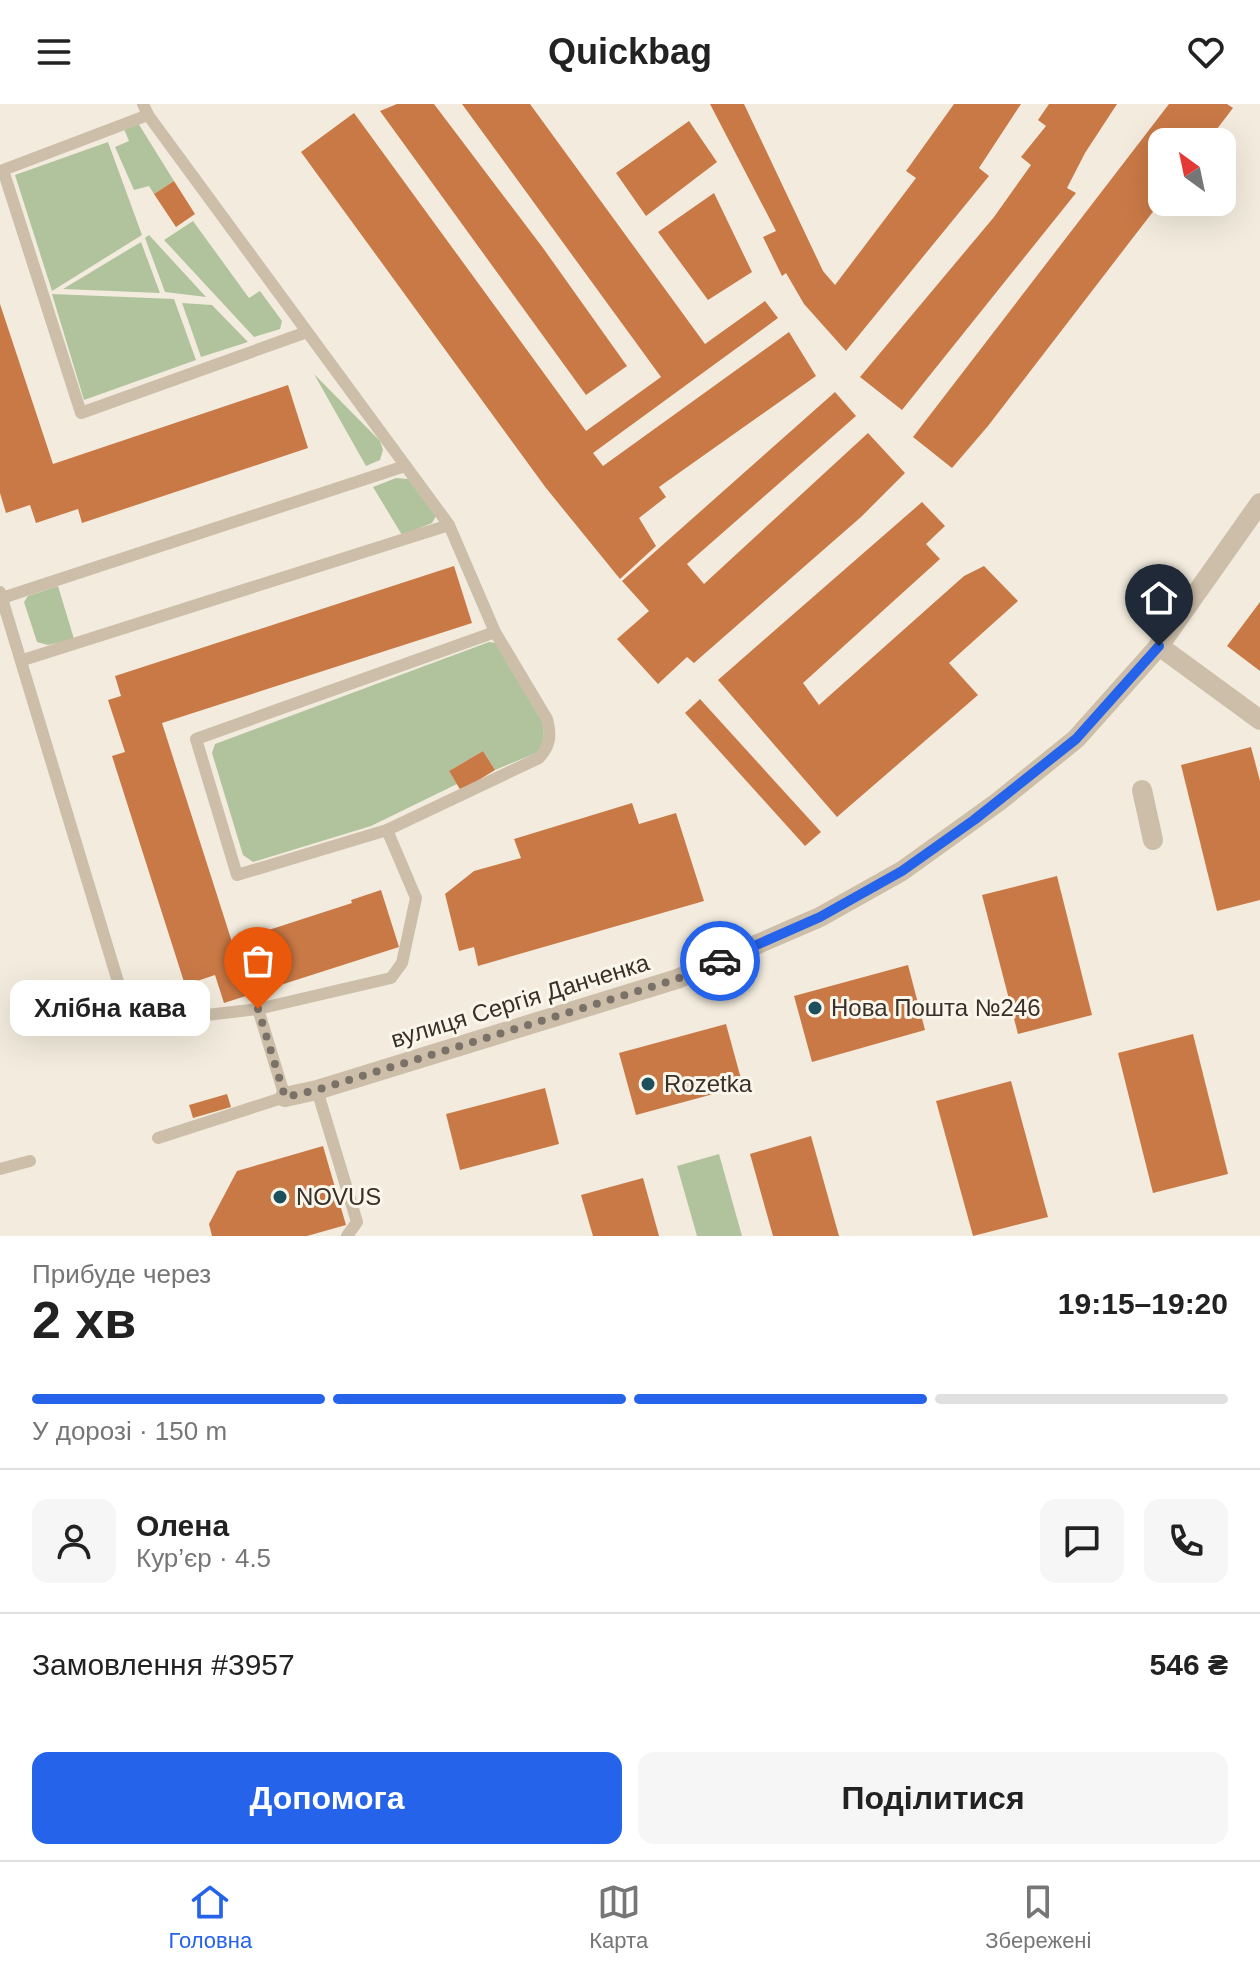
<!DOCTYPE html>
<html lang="uk">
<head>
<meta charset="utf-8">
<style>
	:root { --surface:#fff; --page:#f6f6f6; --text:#222; --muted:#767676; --line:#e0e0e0; --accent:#2563eb }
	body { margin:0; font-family:Arial,sans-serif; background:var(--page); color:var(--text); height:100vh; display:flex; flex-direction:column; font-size:30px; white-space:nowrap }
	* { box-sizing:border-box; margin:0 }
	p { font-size:26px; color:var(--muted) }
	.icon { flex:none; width:44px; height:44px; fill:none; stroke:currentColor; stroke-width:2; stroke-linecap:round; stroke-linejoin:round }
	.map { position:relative; height:1132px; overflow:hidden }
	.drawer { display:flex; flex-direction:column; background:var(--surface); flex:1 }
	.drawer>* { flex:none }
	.needle { width:52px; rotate:327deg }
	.controls { position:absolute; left:1148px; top:24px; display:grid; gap:16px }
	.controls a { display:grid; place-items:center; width:88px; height:88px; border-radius:16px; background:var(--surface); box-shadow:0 8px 32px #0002; font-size:40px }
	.pin { position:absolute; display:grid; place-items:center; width:68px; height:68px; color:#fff; margin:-82px -34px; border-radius:50% 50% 50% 0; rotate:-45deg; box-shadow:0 0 8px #0007 }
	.pin .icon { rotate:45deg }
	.courier { position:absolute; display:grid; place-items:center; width:80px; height:80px; margin:-40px; border:6px solid #2563eb; border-radius:50%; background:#fff; color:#222; box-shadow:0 2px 10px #0007 }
	.bubble { position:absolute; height:56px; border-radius:16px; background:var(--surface); box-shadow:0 8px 32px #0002; font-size:26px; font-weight:800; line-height:56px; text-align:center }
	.head em { font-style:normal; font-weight:800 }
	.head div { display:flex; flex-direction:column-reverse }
	.head { display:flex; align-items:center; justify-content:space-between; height:136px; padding:0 32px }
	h1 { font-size:52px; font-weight:800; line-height:60px }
	.bar { display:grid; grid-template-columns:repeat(4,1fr); gap:12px 8px; align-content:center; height:96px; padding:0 32px }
	.bar i { height:10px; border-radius:6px; background:var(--line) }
	.bar .on { background:var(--accent) }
	.bar p { grid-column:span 4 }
	.line { display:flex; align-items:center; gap:20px; padding:0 32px; border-top:2px solid var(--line) }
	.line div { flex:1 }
	.round { display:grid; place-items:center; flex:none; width:84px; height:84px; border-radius:16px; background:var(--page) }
	.primary-button { display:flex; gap:16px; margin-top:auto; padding:16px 32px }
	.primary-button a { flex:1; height:92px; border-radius:16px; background:var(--accent); color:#fff; font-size:32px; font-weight:800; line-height:92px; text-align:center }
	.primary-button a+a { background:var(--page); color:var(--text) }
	header { display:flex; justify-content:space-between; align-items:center; height:104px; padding:0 32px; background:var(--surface); font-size:36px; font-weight:800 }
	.menu { display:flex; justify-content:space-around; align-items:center; height:112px; border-top:2px solid var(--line); background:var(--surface); font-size:22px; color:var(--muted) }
	.menu a { display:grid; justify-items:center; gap:4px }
	.menu .on { color:var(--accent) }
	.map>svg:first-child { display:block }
</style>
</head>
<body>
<header><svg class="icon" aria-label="menu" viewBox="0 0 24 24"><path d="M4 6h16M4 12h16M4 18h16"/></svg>Quickbag<svg class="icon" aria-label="heart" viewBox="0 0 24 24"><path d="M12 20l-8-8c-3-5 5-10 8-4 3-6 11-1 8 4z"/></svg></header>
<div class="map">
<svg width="1260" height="1132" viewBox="0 0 1260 1132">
	<rect width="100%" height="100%" fill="#f3ecde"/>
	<g fill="#b1c39d">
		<polygon points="138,19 174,77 154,90 149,82 134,86 115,43 129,37 124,25"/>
		<polygon points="108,38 142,131 52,187 15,71"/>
		<polygon points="193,117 249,194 260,187 282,217 280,225 254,233 164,136"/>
		<polygon points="149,131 206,193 165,188 145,134"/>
		<polygon points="141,138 160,189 63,185"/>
		<polygon points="52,190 174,195 196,256 84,296"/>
		<polygon points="182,199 212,201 248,238 201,253"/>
		<polygon points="314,270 380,337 383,346 380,356 366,362"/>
		<polygon points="396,374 408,375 436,412 432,419 402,431 373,383"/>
		<polygon points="58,482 74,535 48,541 37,538 24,498 28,492"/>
		<polygon points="489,538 496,539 543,616 544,640 536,649 495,666 483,647 449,667 457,680 371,722 253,758 243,751 212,649 215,640"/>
		<polygon points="719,1050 742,1132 697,1132 677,1062"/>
	</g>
	<g fill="#c97946">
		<polygon points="397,0 434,0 543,144 627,262 586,291 380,7"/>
		<polygon points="462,0 530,0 705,240 765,197 778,214 593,349 603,362 789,228 816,272 659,383 666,393 639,414 656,442 620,475 546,384 301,48 354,9 586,327 661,273"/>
		<polygon points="710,0 744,0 823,167 835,181 916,74 906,67 954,0 1021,0 979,64 989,72 846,247 804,200 786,169 782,172 763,133 776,127"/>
		<polygon points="1049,0 1117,0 1085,49 1067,84 1076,89 902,306 860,273 994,113 1031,61 1021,53 1046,22 1038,16"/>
		<polygon points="1169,0 1227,0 1233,4 1207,38 1162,38 1162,96 988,322 952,364 913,333"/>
		<polygon points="689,17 717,58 646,112 616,69"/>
		<polygon points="174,77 195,110 176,123 154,90"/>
		<polygon points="714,89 752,168 708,196 658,128"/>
		<polygon points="0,200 53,360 288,281 308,344 82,419 78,405 36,419 30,401 6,409 0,389"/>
		<polygon points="835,288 856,312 687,460 704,480 868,329 905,369 861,413 694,559 687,553 658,580 617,535 649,507 622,477"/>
		<polygon points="922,398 945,422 926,440 940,455 803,579 819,601 964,472 984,462 1018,497 949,559 978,591 837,713 718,576"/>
		<polygon points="454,462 472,519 162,619 232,838 352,799 351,796 381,786 399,843 224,899 215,871 185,881 112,652 125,648 108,596 121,592 115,572"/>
		<polygon points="1260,498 1260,567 1227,542"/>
		<polygon points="700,595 821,728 805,742 685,609"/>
		<polygon points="1251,643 1260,677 1260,796 1217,807 1181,661"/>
		<polygon points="483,647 495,666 461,687 449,667"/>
		<polygon points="632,699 639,720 676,709 704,797 478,862 474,843 459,847 445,790 474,767 521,754 514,735"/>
		<polygon points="1057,772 1092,911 1018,930 982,791"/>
		<polygon points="908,861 925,926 812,958 794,892"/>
		<polygon points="726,920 743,982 636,1011 619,949"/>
		<polygon points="1193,930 1228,1070 1153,1089 1118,949"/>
		<polygon points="1011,977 1048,1113 973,1132 936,997"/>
		<polygon points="545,984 559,1040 460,1066 446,1010"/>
		<polygon points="227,990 231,1003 193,1014 189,1001"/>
		<polygon points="811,1032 839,1132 773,1132 750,1050"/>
		<polygon points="323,1042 346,1121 307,1132 212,1132 209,1120 237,1067"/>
		<polygon points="643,1074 659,1132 593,1132 581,1091"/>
	</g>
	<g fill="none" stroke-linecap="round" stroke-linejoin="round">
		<g stroke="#ccbea9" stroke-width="12">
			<path d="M143,0L148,11L449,421L495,528L547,615C551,631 551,641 539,654L387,726L237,771L196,635L495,528"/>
			<polyline points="148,11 3,66 81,309 307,228"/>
			<polyline points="0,488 119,881 133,898 156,910 181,914 258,905 391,874 402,859 416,794 387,726"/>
			<polyline points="2,494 405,362"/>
			<polyline points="23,556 449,421"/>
			<polyline points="317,986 357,1118 347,1132"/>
			<polyline points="158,1034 285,993 258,905"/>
			<polyline points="0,1065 30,1057"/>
		</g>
		<g stroke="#ccbea9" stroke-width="20">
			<polyline points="1159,542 1260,616"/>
			<polyline points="1142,686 1153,736"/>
			<polyline points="285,993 317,986 677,875 820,813 902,767 998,698 1076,635 1159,542 1260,399"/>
		</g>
	</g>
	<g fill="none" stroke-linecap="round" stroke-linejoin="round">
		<polyline stroke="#7a7268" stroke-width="8" stroke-dasharray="0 14.4" points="258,905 285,993 317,986 677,875 720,857"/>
		<polyline stroke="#2563eb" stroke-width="10" points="720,857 820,813 902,767 974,716 1076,635 1159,542"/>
	</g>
	<g fill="#1d4f5c" stroke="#fbf6eb" stroke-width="3">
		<circle cx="815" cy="904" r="8"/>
		<circle cx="648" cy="980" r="8"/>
		<circle cx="280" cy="1093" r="8"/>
	</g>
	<g text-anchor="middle" stroke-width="6" stroke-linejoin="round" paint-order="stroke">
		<g font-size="24" fill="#393129" stroke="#fbf6eb">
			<text transform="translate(520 897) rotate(-17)" y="8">вулиця Сергія Данченка</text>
		</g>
		<g font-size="24" fill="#393129" stroke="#fbf6eb" text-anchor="start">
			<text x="831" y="912">Нова Пошта №246</text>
			<text x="664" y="988">Rozetka</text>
			<text x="296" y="1101">NOVUS</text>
		</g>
	</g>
</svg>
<div class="controls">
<a><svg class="needle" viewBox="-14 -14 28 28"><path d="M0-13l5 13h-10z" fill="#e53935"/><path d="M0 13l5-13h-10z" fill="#767676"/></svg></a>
</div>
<div class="pin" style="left:258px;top:905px;background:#ea580c"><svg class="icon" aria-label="bag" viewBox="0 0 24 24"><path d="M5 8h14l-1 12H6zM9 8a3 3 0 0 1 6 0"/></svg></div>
<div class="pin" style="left:1159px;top:542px;background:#1f2937"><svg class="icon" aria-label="home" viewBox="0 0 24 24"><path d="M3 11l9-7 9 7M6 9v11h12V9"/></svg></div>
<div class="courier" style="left:720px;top:857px"><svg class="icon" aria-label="car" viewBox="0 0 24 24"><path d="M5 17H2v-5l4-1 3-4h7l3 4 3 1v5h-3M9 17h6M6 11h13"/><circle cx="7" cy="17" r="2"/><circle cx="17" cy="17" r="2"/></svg></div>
<div class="bubble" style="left:10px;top:876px;width:200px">Хлібна кава</div>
</div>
<section class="drawer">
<div class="head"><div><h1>2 хв</h1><p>Прибуде через</p></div><em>19:15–19:20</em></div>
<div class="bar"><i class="on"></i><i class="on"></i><i class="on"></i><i></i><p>У дорозі · 150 m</p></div>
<div class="line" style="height:144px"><a class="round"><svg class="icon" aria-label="person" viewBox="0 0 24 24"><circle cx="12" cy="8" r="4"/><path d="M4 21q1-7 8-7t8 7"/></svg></a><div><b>Олена</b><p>Кур’єр · 4.5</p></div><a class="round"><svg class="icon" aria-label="chat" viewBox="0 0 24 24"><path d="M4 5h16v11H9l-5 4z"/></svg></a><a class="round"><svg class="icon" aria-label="phone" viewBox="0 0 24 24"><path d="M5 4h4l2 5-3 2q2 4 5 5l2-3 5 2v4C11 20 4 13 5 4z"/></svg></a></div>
<div class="line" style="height:104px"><div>Замовлення #3957</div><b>546 ₴</b></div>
<div class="primary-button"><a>Допомога</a><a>Поділитися</a></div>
</section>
<nav class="menu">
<a class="on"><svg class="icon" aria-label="home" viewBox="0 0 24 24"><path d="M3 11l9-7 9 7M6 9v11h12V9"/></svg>Головна</a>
<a><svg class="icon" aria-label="map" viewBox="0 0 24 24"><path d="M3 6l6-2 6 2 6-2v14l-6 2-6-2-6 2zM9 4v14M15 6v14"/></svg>Карта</a>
<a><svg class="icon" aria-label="saved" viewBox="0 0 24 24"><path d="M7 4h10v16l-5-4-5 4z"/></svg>Збережені</a>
</nav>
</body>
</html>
